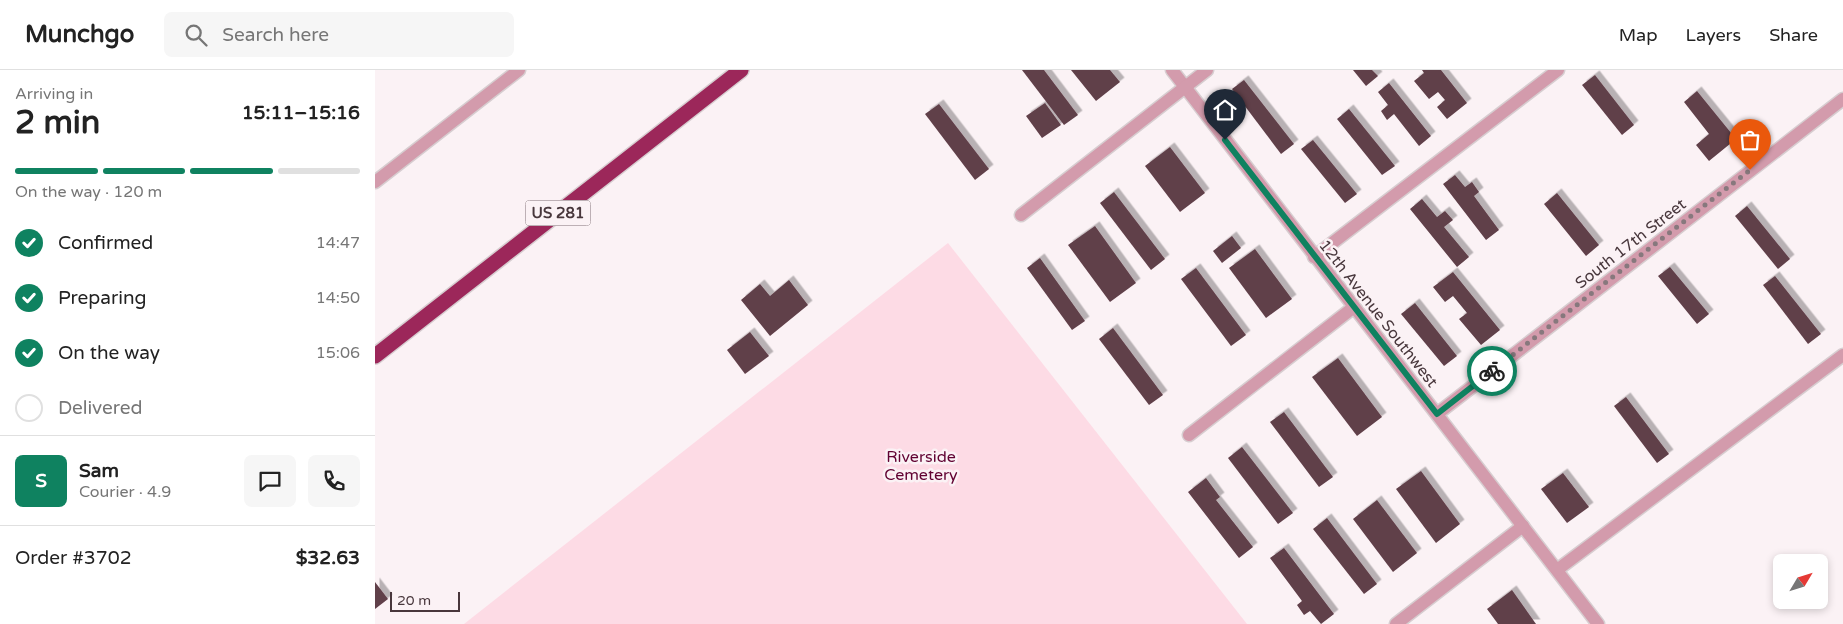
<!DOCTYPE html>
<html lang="en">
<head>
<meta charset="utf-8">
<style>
	:root { --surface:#fff; --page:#f6f6f6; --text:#222; --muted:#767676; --line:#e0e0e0; --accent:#0f8260 }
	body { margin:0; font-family:"Varela Round",sans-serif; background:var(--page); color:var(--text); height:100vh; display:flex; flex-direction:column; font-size:19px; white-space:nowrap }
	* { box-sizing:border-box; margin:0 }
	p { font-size:16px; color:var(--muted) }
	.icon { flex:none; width:28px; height:28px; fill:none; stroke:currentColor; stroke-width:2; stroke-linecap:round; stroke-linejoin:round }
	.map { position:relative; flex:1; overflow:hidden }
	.side { display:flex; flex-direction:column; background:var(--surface); width:375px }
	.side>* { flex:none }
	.needle { width:32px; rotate:52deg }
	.tools { position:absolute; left:1398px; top:484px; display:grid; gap:10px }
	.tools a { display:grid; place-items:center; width:55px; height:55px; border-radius:8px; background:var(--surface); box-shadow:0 2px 8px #0003; font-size:25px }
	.scale { position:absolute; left:15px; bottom:12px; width:70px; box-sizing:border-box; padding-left:5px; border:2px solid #48373c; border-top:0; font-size:14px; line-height:18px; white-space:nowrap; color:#48373c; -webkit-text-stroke:4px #fbf2f5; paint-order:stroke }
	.pin { position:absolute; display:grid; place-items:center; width:42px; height:42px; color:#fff; margin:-51px -21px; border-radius:50% 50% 50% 0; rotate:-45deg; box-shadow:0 0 5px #0007 }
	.pin .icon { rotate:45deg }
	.courier { position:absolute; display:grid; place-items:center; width:50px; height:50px; margin:-25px; border:4px solid #0f8260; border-radius:50%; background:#fff; color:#222; box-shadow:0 1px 6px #0007 }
	.headline em { font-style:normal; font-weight:800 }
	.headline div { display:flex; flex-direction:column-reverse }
	.headline { display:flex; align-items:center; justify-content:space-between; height:85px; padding:0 15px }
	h1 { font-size:32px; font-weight:800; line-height:38px }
	.bar { display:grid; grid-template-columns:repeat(4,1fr); gap:8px 5px; align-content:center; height:60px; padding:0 15px }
	.bar i { height:6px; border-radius:4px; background:var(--line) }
	.bar .active { background:var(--accent) }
	.bar p { grid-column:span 4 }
	.line { display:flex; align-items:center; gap:12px; padding:0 15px; border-top:1px solid var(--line) }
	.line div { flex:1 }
	.round { display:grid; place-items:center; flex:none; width:52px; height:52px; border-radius:8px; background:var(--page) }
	ol { padding:0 15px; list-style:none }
	li { display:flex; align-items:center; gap:15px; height:55px }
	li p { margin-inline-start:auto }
	li .icon { padding:5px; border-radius:50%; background:var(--accent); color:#fff; stroke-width:4 }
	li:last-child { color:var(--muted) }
	li i { width:28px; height:28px; border:2px solid var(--line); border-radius:50% }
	header { display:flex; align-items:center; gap:30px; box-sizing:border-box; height:70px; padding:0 25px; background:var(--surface); border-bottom:1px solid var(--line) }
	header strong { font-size:24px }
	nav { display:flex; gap:28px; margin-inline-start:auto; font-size:18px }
	.search { width:350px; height:45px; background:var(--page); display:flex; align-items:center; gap:12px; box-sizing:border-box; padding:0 18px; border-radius:8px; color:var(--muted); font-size:19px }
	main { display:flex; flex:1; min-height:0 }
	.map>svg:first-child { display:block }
</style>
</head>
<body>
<header>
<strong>Munchgo</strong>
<div class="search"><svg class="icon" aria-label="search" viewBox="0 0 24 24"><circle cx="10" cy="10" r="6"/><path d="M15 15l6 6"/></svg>Search here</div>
<nav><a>Map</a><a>Layers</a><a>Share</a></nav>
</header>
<main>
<section class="side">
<div class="headline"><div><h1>2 min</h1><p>Arriving in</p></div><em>15:11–15:16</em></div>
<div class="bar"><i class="active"></i><i class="active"></i><i class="active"></i><i></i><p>On the way · 120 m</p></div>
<ol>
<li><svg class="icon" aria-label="check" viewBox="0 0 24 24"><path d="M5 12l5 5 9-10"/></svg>Confirmed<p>14:47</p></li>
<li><svg class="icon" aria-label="check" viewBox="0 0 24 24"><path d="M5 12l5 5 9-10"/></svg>Preparing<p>14:50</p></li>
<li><svg class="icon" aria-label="check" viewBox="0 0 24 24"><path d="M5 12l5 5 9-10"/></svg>On the way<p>15:06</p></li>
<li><i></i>Delivered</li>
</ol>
<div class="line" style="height:90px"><b class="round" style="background:var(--accent);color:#fff">S</b><div><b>Sam</b><p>Courier · 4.9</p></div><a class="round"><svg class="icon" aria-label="chat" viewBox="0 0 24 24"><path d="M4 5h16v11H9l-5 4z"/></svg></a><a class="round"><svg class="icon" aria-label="phone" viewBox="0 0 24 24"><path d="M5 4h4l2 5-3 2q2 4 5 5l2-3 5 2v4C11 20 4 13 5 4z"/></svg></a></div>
<div class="line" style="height:65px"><div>Order #3702</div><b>$32.63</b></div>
</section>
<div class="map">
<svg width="1468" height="554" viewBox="0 0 1468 554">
	<defs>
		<filter id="shadow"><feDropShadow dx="4.5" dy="-4.5" stdDeviation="0" flood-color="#0004"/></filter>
	</defs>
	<rect width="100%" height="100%" fill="#fbf2f5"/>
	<polygon fill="#fddbe5" points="573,173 872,554 89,554"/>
	<g fill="#603f49" filter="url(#shadow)">
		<polygon points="647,0 669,0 703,45 689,55"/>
		<polygon points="696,0 735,0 745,12 721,31"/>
		<polygon points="978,0 997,0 1003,6 991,16"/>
		<polygon points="1047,0 1066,0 1092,33 1072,49 1062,37 1070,30 1063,22 1054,29 1039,11 1049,3"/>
		<polygon points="1220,5 1259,55 1247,65 1207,15"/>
		<polygon points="869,10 919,74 906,84 857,19"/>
		<polygon points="1014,13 1056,66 1044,76 1019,44 1012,50 1006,41 1013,35 1003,22"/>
		<polygon points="1322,21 1361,69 1334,91 1321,75 1334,64 1309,32"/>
		<polygon points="670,33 686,55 667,68 651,46"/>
		<polygon points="564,34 614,99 600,110 550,44"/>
		<polygon points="974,39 1020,96 1007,105 962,49"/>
		<polygon points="938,70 982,124 970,133 926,79"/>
		<polygon points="795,77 830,123 805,142 770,96"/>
		<polygon points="1080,105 1090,117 1097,112 1104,122 1099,126 1124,160 1111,170 1068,114"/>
		<polygon points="739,122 790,189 776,200 725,133"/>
		<polygon points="1182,123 1224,175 1211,186 1169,134"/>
		<polygon points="1047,129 1062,147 1070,141 1078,150 1069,157 1094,187 1082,197 1035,139"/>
		<polygon points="1372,136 1415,189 1403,199 1360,146"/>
		<polygon points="720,156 761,213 735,232 693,175"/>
		<polygon points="857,166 866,178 847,193 838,181"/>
		<polygon points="880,179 917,229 891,248 854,198"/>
		<polygon points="665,188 710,251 697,260 652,198"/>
		<polygon points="1295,197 1334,244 1322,254 1283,206"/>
		<polygon points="821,198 871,265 856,276 806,209"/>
		<polygon points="1078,202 1125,260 1106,275 1084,249 1092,243 1078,226 1070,232 1058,217"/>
		<polygon points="1400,206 1446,264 1433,274 1388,215"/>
		<polygon points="414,210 433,235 395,266 366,230 385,214 395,226"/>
		<polygon points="1040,233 1082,286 1069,296 1026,244"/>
		<polygon points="738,258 788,325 774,335 724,269"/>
		<polygon points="375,262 394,286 370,304 352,280"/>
		<polygon points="963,288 1007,347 982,366 937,307"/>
		<polygon points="1251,327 1294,384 1282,393 1239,336"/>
		<polygon points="909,342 958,407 944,417 895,352"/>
		<polygon points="867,377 918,443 903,454 853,388"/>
		<polygon points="1046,401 1085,454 1061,473 1021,419"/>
		<polygon points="1188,403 1214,437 1192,453 1166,419"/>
		<polygon points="831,408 845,427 841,430 878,477 864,488 813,422"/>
		<polygon points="1002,430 1042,483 1018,502 978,449"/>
		<polygon points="952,448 1002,514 989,524 938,459"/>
		<polygon points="909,478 959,544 946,554 935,541 929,545 922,535 927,531 895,488"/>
		<polygon points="0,512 13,529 0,539"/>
		<polygon points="1137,520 1161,554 1123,554 1112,539"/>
	</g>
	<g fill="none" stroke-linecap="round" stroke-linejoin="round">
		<g stroke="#d7cdd0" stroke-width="15">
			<g id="minor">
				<polyline points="797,0 1223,554"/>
				<polyline points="0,112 144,0"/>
				<polyline points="646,145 832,0"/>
				<polyline points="939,187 1183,0"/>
				<polyline points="1062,344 1468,29"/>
				<polyline points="814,365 979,237"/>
				<polyline points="1182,500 1468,285"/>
				<polyline points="1021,554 1148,456"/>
			</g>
		</g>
		<g stroke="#d7cdd0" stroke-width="18">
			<polyline id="highway" points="0,286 366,0"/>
		</g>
		<use href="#minor" stroke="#d39bac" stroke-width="12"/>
		<use href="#highway" stroke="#9c275a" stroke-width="15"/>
	</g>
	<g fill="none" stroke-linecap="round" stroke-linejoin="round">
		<polyline stroke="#87787d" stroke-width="5" stroke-dasharray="0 9" points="1117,301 1375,100"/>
		<polyline stroke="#0f8260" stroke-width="6" points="850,70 1062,344 1117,301"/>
	</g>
	<g text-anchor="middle" stroke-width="5" stroke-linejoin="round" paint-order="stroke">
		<rect fill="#fbf2f5" stroke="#7e6f74" stroke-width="1" x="150.5" y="130.5" width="65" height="25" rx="4"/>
		<g font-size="15" font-weight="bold" fill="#48373c">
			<text x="183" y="148">US 281</text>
		</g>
		<g font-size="16" fill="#48373c" stroke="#fbf2f5">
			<text transform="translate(1255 173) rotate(-38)" y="6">South 17th Street</text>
			<text transform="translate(1004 243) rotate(52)" y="6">12th Avenue Southwest</text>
		</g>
		<g font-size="16" fill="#610232" stroke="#fbf2f5">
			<text x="546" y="392">Riverside<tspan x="546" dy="18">Cemetery</tspan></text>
		</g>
	</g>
</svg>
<div class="tools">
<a><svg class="needle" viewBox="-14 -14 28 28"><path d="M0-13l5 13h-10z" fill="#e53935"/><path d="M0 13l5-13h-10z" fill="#767676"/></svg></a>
</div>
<div class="scale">20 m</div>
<div class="pin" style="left:1375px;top:100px;background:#ea580c"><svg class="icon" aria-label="bag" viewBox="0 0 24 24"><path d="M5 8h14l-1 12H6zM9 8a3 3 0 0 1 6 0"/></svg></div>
<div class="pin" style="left:850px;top:70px;background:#1f2937"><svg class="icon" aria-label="home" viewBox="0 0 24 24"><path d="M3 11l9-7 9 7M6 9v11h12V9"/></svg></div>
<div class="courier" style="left:1117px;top:301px"><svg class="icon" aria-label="bike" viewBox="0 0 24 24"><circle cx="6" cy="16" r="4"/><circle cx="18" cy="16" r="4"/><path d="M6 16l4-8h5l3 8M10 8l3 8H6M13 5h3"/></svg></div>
</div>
</main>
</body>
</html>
